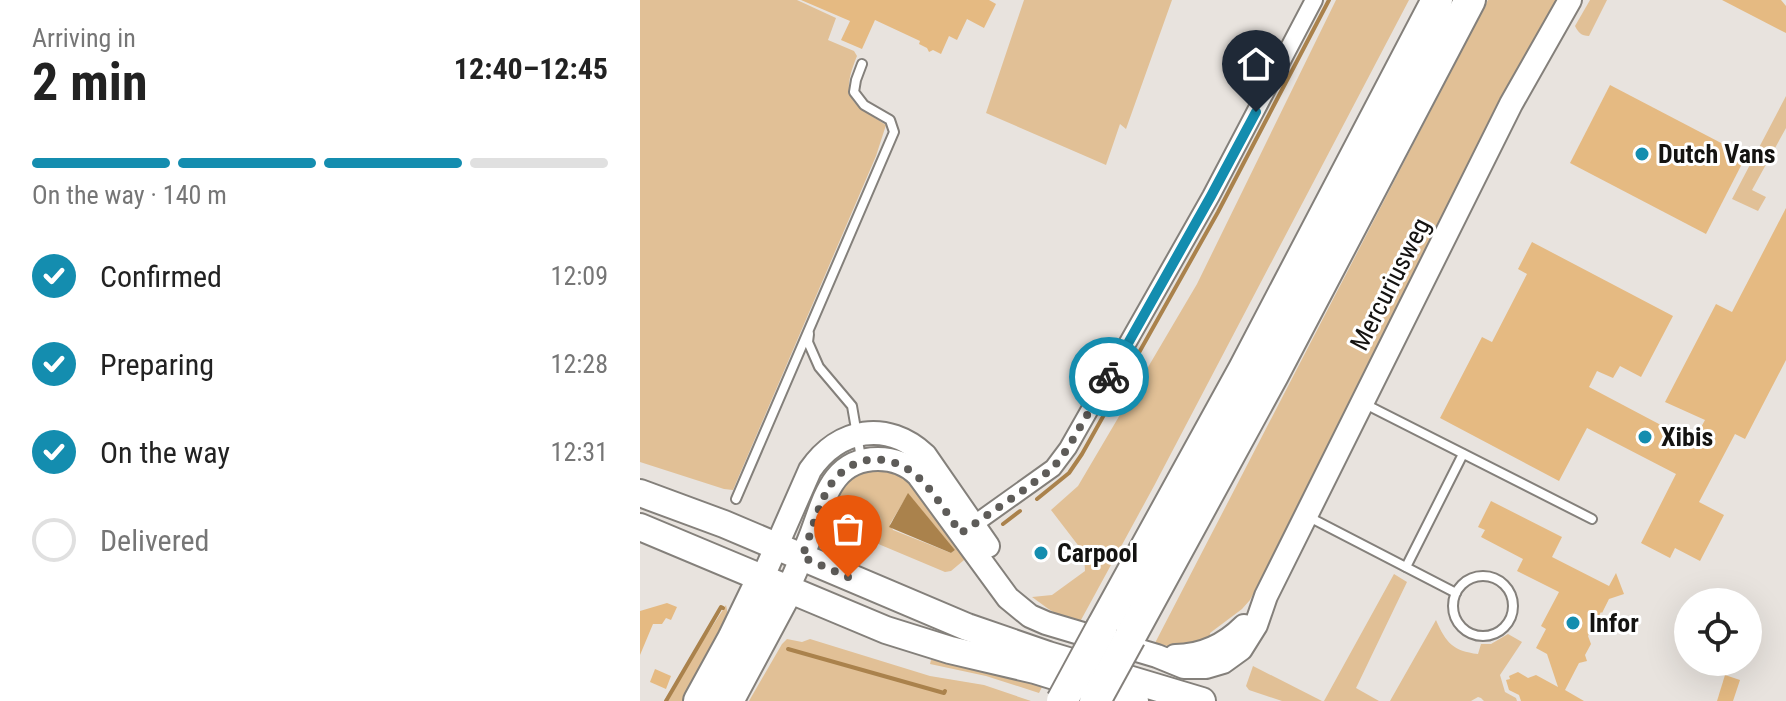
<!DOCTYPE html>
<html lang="en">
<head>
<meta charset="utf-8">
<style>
	:root { --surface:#fff; --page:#f2f2f2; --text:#222; --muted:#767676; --line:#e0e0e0; --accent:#148daf }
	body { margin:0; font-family:"Roboto Condensed",sans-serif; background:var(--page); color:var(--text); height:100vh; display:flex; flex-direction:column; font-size:30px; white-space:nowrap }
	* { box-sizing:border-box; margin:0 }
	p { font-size:26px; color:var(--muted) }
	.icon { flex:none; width:44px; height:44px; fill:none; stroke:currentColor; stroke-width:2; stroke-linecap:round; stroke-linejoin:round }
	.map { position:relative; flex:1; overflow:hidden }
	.drawer { display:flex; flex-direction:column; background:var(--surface); width:640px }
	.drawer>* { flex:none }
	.buttons { position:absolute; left:1034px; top:588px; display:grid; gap:16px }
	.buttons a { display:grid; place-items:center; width:88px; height:88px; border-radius:50%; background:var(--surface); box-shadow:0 8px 32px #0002; font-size:40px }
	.pin { position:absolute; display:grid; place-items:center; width:68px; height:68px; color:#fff; margin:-82px -34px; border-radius:50% 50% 50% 0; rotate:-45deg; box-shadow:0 0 8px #0007 }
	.pin .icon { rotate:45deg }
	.courier { position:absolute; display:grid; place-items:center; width:80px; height:80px; margin:-40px; border:6px solid #148daf; border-radius:50%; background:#fff; color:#222; box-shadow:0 2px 10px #0007 }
	.headline em { font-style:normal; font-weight:700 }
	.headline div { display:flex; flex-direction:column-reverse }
	.headline { display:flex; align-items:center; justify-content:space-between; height:136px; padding:0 32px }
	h1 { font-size:52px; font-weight:700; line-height:60px }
	.bar { display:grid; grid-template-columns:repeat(4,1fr); gap:12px 8px; align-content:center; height:96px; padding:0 32px }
	.bar i { height:10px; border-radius:6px; background:var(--line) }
	.bar .active { background:var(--accent) }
	.bar p { grid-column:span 4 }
	ol { padding:0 32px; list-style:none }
	li { display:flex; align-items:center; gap:24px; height:88px }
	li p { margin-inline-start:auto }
	li .icon { padding:8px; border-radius:50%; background:var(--accent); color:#fff; stroke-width:4 }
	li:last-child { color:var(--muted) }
	li i { width:44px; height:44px; border:4px solid var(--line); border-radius:50% }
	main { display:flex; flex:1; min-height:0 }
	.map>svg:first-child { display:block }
</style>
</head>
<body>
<main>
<section class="drawer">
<div class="headline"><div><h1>2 min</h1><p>Arriving in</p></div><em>12:40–12:45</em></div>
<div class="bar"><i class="active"></i><i class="active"></i><i class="active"></i><i></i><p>On the way · 140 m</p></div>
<ol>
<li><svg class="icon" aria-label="check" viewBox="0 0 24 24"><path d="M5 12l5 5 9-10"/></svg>Confirmed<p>12:09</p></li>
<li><svg class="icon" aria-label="check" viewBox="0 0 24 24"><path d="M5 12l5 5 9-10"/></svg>Preparing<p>12:28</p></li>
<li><svg class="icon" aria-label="check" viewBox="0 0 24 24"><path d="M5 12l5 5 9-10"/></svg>On the way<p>12:31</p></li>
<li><i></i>Delivered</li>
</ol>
</section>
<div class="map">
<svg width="1146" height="701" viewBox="0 0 1146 701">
	<rect width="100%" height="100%" fill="#e8e3de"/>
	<g fill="#e1c096" fill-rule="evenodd">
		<path d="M0,0H157L196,18L188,40L214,51L217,56C199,100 212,103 246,125L236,156L93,490L84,489L0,462Z"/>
		<polygon points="384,0 532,0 486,129 480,124 466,165 346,113"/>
		<path d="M696,0H769L514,486L441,620C423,622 406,607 392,597L412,595L445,571L444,553L411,510L438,486L557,284Z"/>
		<polygon points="848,0 923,0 712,408 610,600 602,609 570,633 570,640 540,649 515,643"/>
		<path d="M950,0H967L949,36C941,36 938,32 935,26Z"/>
		<polygon points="1146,96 1146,128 1112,190 1126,197 1118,211 1092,199"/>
		<path d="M225,465L264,471L330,555L311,571L305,572L186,522L194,487ZM268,494L315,550L311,553L253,530L250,524Z"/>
		<polygon points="754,574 767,582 716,688 739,701 684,701"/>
		<polygon points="86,605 89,620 45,701 24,701"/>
		<path d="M796,620C806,643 813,651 838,654L841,644H851L868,634L882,642L860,675L865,692L876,698L877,701H844L841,698L838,697L831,701H750Z"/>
		<polygon points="147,639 162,642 170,639 290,676 344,685 391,701 109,701 142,644"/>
		<polygon points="291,660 354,665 405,681 399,693 346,676 290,664"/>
		<polygon points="613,666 682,701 642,701 609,690 606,686"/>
	</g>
	<polygon fill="#aa824c" points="268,493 315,550 311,553 249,527"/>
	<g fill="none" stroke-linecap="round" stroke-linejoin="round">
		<g stroke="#aa824c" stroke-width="4">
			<polyline points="397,499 429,473 442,454 578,212 689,0"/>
			<polyline points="363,524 380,511"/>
			<polyline points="148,649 304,693 305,691"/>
			<polyline points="26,701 81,607 83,608"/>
		</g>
	</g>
	<g fill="#e5ba82">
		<polygon points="161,0 349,0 356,4 344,28 327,19 317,40 309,36 301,54 293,50 289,52 287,48 279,44 280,41 235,20 222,49 201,40 210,21"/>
		<polygon points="1082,0 1141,0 1146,6 1146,33"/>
		<polygon points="970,85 1106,156 1066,234 930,163"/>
		<polygon points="1146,208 1146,360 1105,439 1095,434 1059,502 1084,515 1060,561 1035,548 1030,558 1001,543 1036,474 947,428 919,481 800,418 842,337 852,342 887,274 878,269 892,242 1033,316 1001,377 980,366 973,378 957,371 949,387 1053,442 1065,420 1025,402 1076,304 1092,312"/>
		<polygon points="851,501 922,537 912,557 969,586 976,573 984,594 969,599 962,613 961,612 948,636 951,644 945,655 947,661 939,663 925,690 944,701 881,701 879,695 869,690 866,680 870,679 869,676 878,672 888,678 896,675 918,687 907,654 896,648 906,629 901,626 919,592 877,571 883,559 841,537 845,530 838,527"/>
		<polygon points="27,603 37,607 31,620 26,618 22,624 13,624 0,655 0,611"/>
		<polygon points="15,669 31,676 26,689 10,682"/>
		<polygon points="1085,675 1100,680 1093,701 1077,701"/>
	</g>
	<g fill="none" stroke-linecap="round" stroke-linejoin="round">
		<g stroke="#84807b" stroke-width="12">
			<g id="lane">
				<polyline points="169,334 168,342 179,367 212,406 221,458"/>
				<polyline points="723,403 952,519"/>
				<polyline points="96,499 254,132 250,120 224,105 214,92 216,80 222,64"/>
				<polyline points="667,516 816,593"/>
				<polyline points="766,567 823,454"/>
				<circle cx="843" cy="606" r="30"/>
			</g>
		</g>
		<g stroke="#84807b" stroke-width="20">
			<polyline id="street" points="326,530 413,468 428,448 571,196 674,0"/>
		</g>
		<g stroke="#84807b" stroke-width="26">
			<g id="secondary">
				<path d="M122,579L170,470C199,428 247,420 285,455L348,546"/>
				<path d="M148,589C156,570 165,551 172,532C185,497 193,459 238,459C253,459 267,464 278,475L368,598L390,616L406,623L517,656L544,667H566L583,662L601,649L616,625L626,596L871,104L930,0"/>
				<path d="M535,656C562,656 585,645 604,626"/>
			</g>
		</g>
		<g stroke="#84807b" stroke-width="30">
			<g id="primary">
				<polyline points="0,493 84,524 327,627 408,655 562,701"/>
				<polyline points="0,527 246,630 310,650 395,670 495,701"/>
			</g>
		</g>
		<g stroke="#84807b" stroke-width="34">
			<g id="highway">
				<polyline points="462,627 604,369 797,0"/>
				<polyline points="490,637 633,375 830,0"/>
				<polyline points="59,701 93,639 122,579"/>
				<polyline points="88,701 148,589"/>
			</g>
		</g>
		<use href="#lane" stroke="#fff" stroke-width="8"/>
		<use href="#street" stroke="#fff" stroke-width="16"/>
		<use href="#secondary" stroke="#fff" stroke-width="22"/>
		<use href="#primary" stroke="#fff" stroke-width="26"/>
		<use href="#highway" stroke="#fff" stroke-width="30"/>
		<g stroke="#84807b" stroke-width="34" stroke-linecap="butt">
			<g id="highway-bridge">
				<polyline points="422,701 462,627"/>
				<polyline points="455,701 490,637"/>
			</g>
		</g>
		<use href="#highway-bridge" stroke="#fff" stroke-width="30"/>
	</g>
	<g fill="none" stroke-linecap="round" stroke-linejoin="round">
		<path stroke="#5e5c59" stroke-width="8" stroke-dasharray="0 14.4" d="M208,577L162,557C171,534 177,508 189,487C198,473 212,462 229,460C276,455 297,501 321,533L381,492L413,468L428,448L469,377"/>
		<polyline stroke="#148daf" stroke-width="10" points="469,377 571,196 616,112"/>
	</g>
	<g fill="#148daf" stroke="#fff" stroke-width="3">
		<circle cx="1002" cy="154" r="8"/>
		<circle cx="1005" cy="437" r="8"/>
		<circle cx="401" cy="553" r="8"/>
		<circle cx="933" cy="623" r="8"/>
	</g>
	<g text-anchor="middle" stroke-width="6" stroke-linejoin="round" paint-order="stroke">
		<g font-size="26" font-weight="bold" fill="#141311" stroke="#fff" text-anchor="start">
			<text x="1018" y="163">Dutch Vans</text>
			<text x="1021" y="446">Xibis</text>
			<text x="417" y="562">Carpool</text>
			<text x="949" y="632">Infor</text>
		</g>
		<g font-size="26" fill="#141311" stroke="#fff">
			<text transform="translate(750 284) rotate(-63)" y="9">Mercuriusweg</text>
		</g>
	</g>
</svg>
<div class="buttons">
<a><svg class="icon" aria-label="locate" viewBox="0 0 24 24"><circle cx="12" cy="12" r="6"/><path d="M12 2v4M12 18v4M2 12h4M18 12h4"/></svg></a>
</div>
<div class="pin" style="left:208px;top:577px;background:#ea580c"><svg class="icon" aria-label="bag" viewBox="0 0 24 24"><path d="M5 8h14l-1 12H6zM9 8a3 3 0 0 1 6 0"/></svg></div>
<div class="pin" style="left:616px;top:112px;background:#1f2937"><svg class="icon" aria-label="home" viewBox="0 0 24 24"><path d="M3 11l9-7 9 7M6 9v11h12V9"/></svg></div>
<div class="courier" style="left:469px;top:377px"><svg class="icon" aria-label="bike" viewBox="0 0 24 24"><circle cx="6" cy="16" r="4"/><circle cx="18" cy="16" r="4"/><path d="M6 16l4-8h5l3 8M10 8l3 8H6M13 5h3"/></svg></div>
</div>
</main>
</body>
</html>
